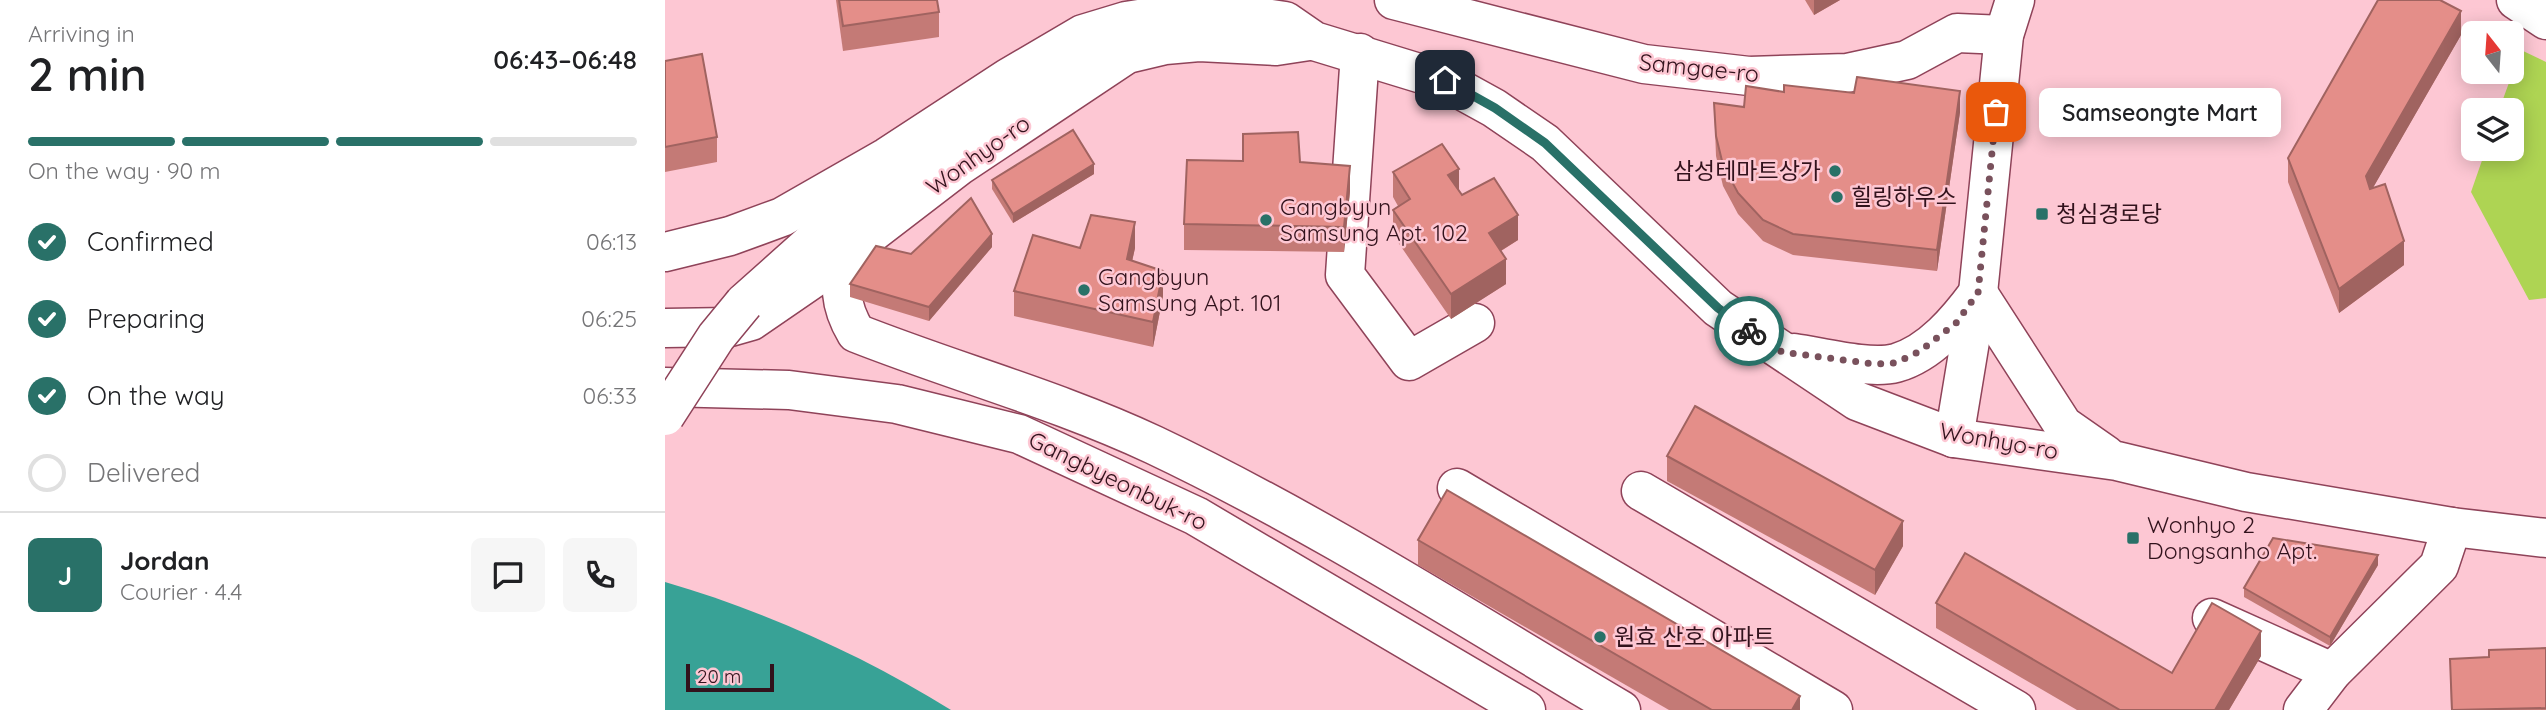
<!DOCTYPE html>
<html lang="en">
<head>
<meta charset="utf-8">
<style>
	:root { --surface:#fff; --page:#f6f6f6; --text:#202124; --muted:#757577; --line:#e0e0e0; --accent:#297168 }
	body { margin:0; font-family:Quicksand,"Noto Sans KR",sans-serif; background:var(--page); color:var(--text); height:100vh; display:flex; flex-direction:column; font-size:26px; white-space:nowrap }
	* { box-sizing:border-box; margin:0 }
	p { font-size:23px; color:var(--muted) }
	.icon { flex:none; width:38px; height:38px; fill:none; stroke:currentColor; stroke-width:2; stroke-linecap:round; stroke-linejoin:round }
	.map { position:relative; flex:1; overflow:hidden }
	.sheet { display:flex; flex-direction:column; background:var(--surface); width:665px }
	.sheet>* { flex:none }
	.needle { width:46px; rotate:343deg }
	.controls { position:absolute; left:1796px; top:21px; display:grid; gap:14px }
	.controls a { display:grid; place-items:center; width:63px; height:63px; border-radius:10px; background:var(--surface); box-shadow:0 4px 18px #0003; font-size:35px }
	.scale { position:absolute; left:21px; bottom:18px; width:88px; box-sizing:border-box; padding-left:7px; border:4px solid #32121c; border-top:0; font-size:19px; line-height:24px; white-space:nowrap; color:#32121c; -webkit-text-stroke:5px #fdc7d3; paint-order:stroke }
	.pin { position:absolute; display:grid; place-items:center; width:60px; height:60px; color:#fff; margin:-30px; border-radius:14px; box-shadow:0 4px 10px #0006 }
	.courier { position:absolute; display:grid; place-items:center; width:70px; height:70px; margin:-35px; border:5px solid #297168; border-radius:50%; background:#fff; color:#222; box-shadow:0 2px 9px #0007 }
	.bubble { position:absolute; height:49px; border-radius:10px; background:var(--surface); box-shadow:0 4px 18px #0003; font-size:23px; font-weight:600; line-height:49px; text-align:center }
	.overview em { font-style:normal; font-weight:600 }
	.overview div { display:flex; flex-direction:column-reverse }
	.overview { display:flex; align-items:center; justify-content:space-between; height:119px; padding:0 28px }
	h1 { font-size:46px; font-weight:600; line-height:52px }
	.bar { display:grid; grid-template-columns:repeat(4,1fr); gap:10px 7px; align-content:center; height:84px; padding:0 28px }
	.bar i { height:9px; border-radius:5px; background:var(--line) }
	.bar .selected { background:var(--accent) }
	.bar p { grid-column:span 4 }
	.line { display:flex; align-items:center; gap:18px; padding:0 28px; border-top:2px solid var(--line) }
	.line div { flex:1 }
	.round { display:grid; place-items:center; flex:none; width:74px; height:74px; border-radius:10px; background:var(--page) }
	ol { padding:0 28px; list-style:none }
	li { display:flex; align-items:center; gap:21px; height:77px }
	li p { margin-inline-start:auto }
	li .icon { padding:7px; border-radius:50%; background:var(--accent); color:#fff; stroke-width:4 }
	li:last-child { color:var(--muted) }
	li i { width:38px; height:38px; border:4px solid var(--line); border-radius:50% }
	main { display:flex; flex:1; min-height:0 }
	.map>svg:first-child { display:block }
</style>
</head>
<body>
<main>
<section class="sheet">
<div class="overview"><div><h1>2 min</h1><p>Arriving in</p></div><em>06:43–06:48</em></div>
<div class="bar"><i class="selected"></i><i class="selected"></i><i class="selected"></i><i></i><p>On the way · 90 m</p></div>
<ol>
<li><svg class="icon" aria-label="check" viewBox="0 0 24 24"><path d="M5 12l5 5 9-10"/></svg>Confirmed<p>06:13</p></li>
<li><svg class="icon" aria-label="check" viewBox="0 0 24 24"><path d="M5 12l5 5 9-10"/></svg>Preparing<p>06:25</p></li>
<li><svg class="icon" aria-label="check" viewBox="0 0 24 24"><path d="M5 12l5 5 9-10"/></svg>On the way<p>06:33</p></li>
<li><i></i>Delivered</li>
</ol>
<div class="line" style="height:126px"><b class="round" style="background:var(--accent);color:#fff">J</b><div><b>Jordan</b><p>Courier · 4.4</p></div><a class="round"><svg class="icon" aria-label="chat" viewBox="0 0 24 24"><path d="M4 5h16v11H9l-5 4z"/></svg></a><a class="round"><svg class="icon" aria-label="phone" viewBox="0 0 24 24"><path d="M5 4h4l2 5-3 2q2 4 5 5l2-3 5 2v4C11 20 4 13 5 4z"/></svg></a></div>
</section>
<div class="map">
<svg width="1881" height="710" viewBox="0 0 1881 710">
	<rect width="100%" height="100%" fill="#fdc7d3"/>
	<polygon fill="#aed453" points="1856,50 1881,62 1881,298 1864,300 1806,192 1821,149 1846,149 1846,110 1834,110"/>
	<path fill="#38a296" d="M0,582C97,610 200,656 286,710H0Z"/>
	<g fill="none" stroke-linecap="round" stroke-linejoin="round">
		<g stroke="#8f4359" stroke-width="41">
			<g id="minor">
				<polyline points="729,0 979,64 1084,76 1182,73 1242,60 1292,33 1339,35"/>
				<polyline points="1851,0 1881,20"/>
				<polyline points="695,53 680,275 744,361 810,323"/>
				<path d="M185,253C172,282 175,306 191,333C290,372 393,400 489,445C651,522 802,619 956,710"/>
				<polyline points="1289,438 1313,293 1339,35 1350,0"/>
				<polyline points="792,488 1168,710"/>
				<polyline points="976,491 1351,710"/>
				<polyline points="1547,618 1667,672"/>
				<polyline points="1638,710 1667,672 1774,566 1787,527"/>
			</g>
		</g>
		<g stroke="#8f4359" stroke-width="41">
			<g id="major">
				<polyline points="0,252 65,236 117,217 222,157 343,78 418,34 461,21 513,13 578,15 620,21 649,41 780,81 829,108 880,143 1053,308 1192,401 1289,438 1452,461 1581,492 1787,527 1881,538"/>
				<polyline points="0,328 65,327 86,321 185,253 208,232 294,166 462,54 500,45 534,42 611,46 644,41"/>
				<path d="M1129,353C1157,357 1205,370 1231,363C1266,353 1293,320 1313,293L1398,425L1441,455"/>
			</g>
		</g>
		<g stroke="#8f4359" stroke-width="41">
			<g id="highway">
				<polyline points="79,303 172,220 302,130 462,54"/>
				<polyline points="0,387 124,390 232,404 354,434 531,516 861,710"/>
			</g>
		</g>
		<use href="#minor" stroke="#fff" stroke-width="38"/>
		<use href="#major" stroke="#fff" stroke-width="38"/>
		<use href="#highway" stroke="#fff" stroke-width="38"/>
		<g stroke="#8f4359" stroke-width="41" stroke-linecap="butt">
			<polyline id="highway-bridge" points="0,416 51,337 79,303"/>
		</g>
		<use href="#highway-bridge" stroke="#fff" stroke-width="38"/>
	</g>
	<g fill="#c47a76">
		<polygon points="171,0 272,0 274,12 274,37 178,51"/>
		<polygon points="1140,0 1175,0 1149,15"/>
		<polygon points="1796,35 1707,189 1739,265 1674,313 1623,182 1623,158"/>
		<polygon points="0,61 52,137 52,162 0,172"/>
		<polygon points="1119,92 1295,112 1272,271 1128,255 1098,241 1073,214 1058,186 1051,156 1049,103 1079,107"/>
		<polygon points="635,162 685,191 679,252 519,250 519,224"/>
		<polygon points="728,172 794,191 797,195 853,240 836,251 841,284 786,319 728,235 728,210 733,206 728,197"/>
		<polygon points="429,174 348,223 327,189 327,180"/>
		<polygon points="327,247 264,321 185,297 185,284 246,254"/>
		<polygon points="415,248 470,248 467,261 498,296 488,347 349,316 349,291"/>
		<polygon points="1002,456 1238,546 1210,595 1002,481"/>
		<polygon points="753,540 1135,710 1004,710 753,565"/>
		<polygon points="1713,565 1665,646 1579,597 1579,588"/>
		<polygon points="1271,603 1507,673 1596,656 1564,710 1412,710 1271,628"/>
		<polygon points="1881,648 1881,710 1786,710 1785,659 1824,657"/>
	</g>
	<g fill="#a06360">
		<polygon points="1149,0 1175,0 1149,15"/>
		<polygon points="1796,11 1796,35 1701,200 1701,176"/>
		<polygon points="1295,91 1295,112 1272,271 1272,250"/>
		<polygon points="429,164 429,174 348,223 348,214"/>
		<polygon points="685,166 685,191 679,252 679,227"/>
		<polygon points="794,169 794,194 783,175"/>
		<polygon points="853,215 853,240 824,258 824,233"/>
		<polygon points="470,222 470,248 462,284 462,259"/>
		<polygon points="327,234 327,247 264,321 264,307"/>
		<polygon points="1739,241 1739,265 1674,313 1674,289"/>
		<polygon points="841,259 841,284 786,319 786,294"/>
		<polygon points="498,271 498,296 488,347 488,322"/>
		<polygon points="1238,521 1238,546 1210,595 1210,570"/>
		<polygon points="1713,555 1713,565 1665,646 1665,637"/>
		<polygon points="1596,631 1596,656 1564,710 1550,710"/>
		<polygon points="1135,696 1135,710 1127,710"/>
	</g>
	<g fill="#e48e89" stroke="#a06360" stroke-width="2">
		<polygon points="174,0 272,0 274,12 178,26"/>
		<polygon points="1713,0 1775,0 1796,11 1701,176 1705,189 1720,184 1739,241 1674,289 1623,158"/>
		<polygon points="37,54 52,137 0,147 0,61"/>
		<polygon points="1192,77 1295,91 1272,250 1128,234 1098,220 1073,193 1058,165 1051,136 1049,103 1079,107 1081,86 1119,92 1119,85 1189,93"/>
		<polygon points="408,130 429,164 348,214 327,180"/>
		<polygon points="633,132 635,162 685,166 679,227 519,224 522,160 578,161 578,134"/>
		<polygon points="777,144 794,169 783,175 797,195 829,178 853,215 824,233 841,259 786,294 728,210 745,199 728,172"/>
		<polygon points="306,198 327,234 264,307 185,284 211,246 246,254"/>
		<polygon points="426,215 470,222 462,259 498,271 488,322 349,291 368,235 415,248"/>
		<polygon points="1030,406 1238,521 1210,570 1002,456"/>
		<polygon points="782,490 1135,696 1127,710 1047,710 753,540"/>
		<polygon points="1608,538 1713,555 1665,637 1579,588"/>
		<polygon points="1300,553 1507,673 1547,603 1596,631 1550,710 1455,710 1271,603"/>
		<polygon points="1881,648 1881,708 1787,710 1785,659 1824,657 1824,650"/>
	</g>
	<g fill="none" stroke-linecap="round" stroke-linejoin="round">
		<polyline stroke="#79515c" stroke-width="7" stroke-dasharray="0 12.6" points="1084,331 1117,352 1209,364 1231,363 1255,351 1291,323 1313,293 1331,112"/>
		<polyline stroke="#297168" stroke-width="9" points="780,80 830,108 880,143 1053,308 1084,331"/>
	</g>
	<g fill="#297168" stroke="#fdc7d3" stroke-width="2.5">
		<circle cx="1170" cy="171" r="7"/>
		<circle cx="1172" cy="197" r="7"/>
		<rect x="1370" y="207" width="14" height="14" rx="3.5"/>
		<circle cx="601" cy="220" r="7"/>
		<circle cx="419" cy="290" r="7"/>
		<rect x="1461" y="531" width="14" height="14" rx="3.5"/>
		<circle cx="935" cy="637" r="7"/>
	</g>
	<g text-anchor="middle" stroke-width="5" stroke-linejoin="round" paint-order="stroke">
		<g font-size="23" fill="#32121c" stroke="#fdc7d3">
			<text transform="translate(1034 68) rotate(6)" y="8">Samgae-ro</text>
			<text transform="translate(313 155) rotate(-35)" y="8">Wonhyo-ro</text>
			<text transform="translate(1334 441) rotate(10)" y="8">Wonhyo-ro</text>
			<text transform="translate(453 481) rotate(26)" y="8">Gangbyeonbuk-ro</text>
		</g>
		<g font-size="23" fill="#32121c" stroke="#fdc7d3" text-anchor="start">
			<text x="1156" y="179" text-anchor="end">삼성테마트상가</text>
			<text x="1186" y="205">힐링하우스</text>
			<text x="615" y="215">Gangbyun<tspan x="615" dy="26">Samsung Apt. 102</tspan></text>
			<text x="1391" y="222">청심경로당</text>
			<text x="433" y="285">Gangbyun<tspan x="433" dy="26">Samsung Apt. 101</tspan></text>
			<text x="1482" y="533">Wonhyo 2<tspan x="1482" dy="26">Dongsanho Apt.</tspan></text>
			<text x="949" y="645">원효 산호 아파트</text>
		</g>
	</g>
</svg>
<div class="controls">
<a><svg class="needle" viewBox="-14 -14 28 28"><path d="M0-13l5 13h-10z" fill="#e53935"/><path d="M0 13l5-13h-10z" fill="#757577"/></svg></a>
<a><svg class="icon" aria-label="layers" viewBox="0 0 24 24"><path d="M12 4l9 5-9 5-9-5zM3 14l9 5 9-5"/></svg></a>
</div>
<div class="scale">20 m</div>
<div class="pin" style="left:1331px;top:112px;background:#ea580c"><svg class="icon" aria-label="bag" viewBox="0 0 24 24"><path d="M5 8h14l-1 12H6zM9 8a3 3 0 0 1 6 0"/></svg></div>
<div class="pin" style="left:780px;top:80px;background:#1f2937"><svg class="icon" aria-label="home" viewBox="0 0 24 24"><path d="M3 11l9-7 9 7M6 9v11h12V9"/></svg></div>
<div class="courier" style="left:1084px;top:331px"><svg class="icon" aria-label="bike" viewBox="0 0 24 24"><circle cx="6" cy="16" r="4"/><circle cx="18" cy="16" r="4"/><path d="M6 16l4-8h5l3 8M10 8l3 8H6M13 5h3"/></svg></div>
<div class="bubble" style="left:1374px;top:88px;width:242px">Samseongte Mart</div>
</div>
</main>
</body>
</html>
